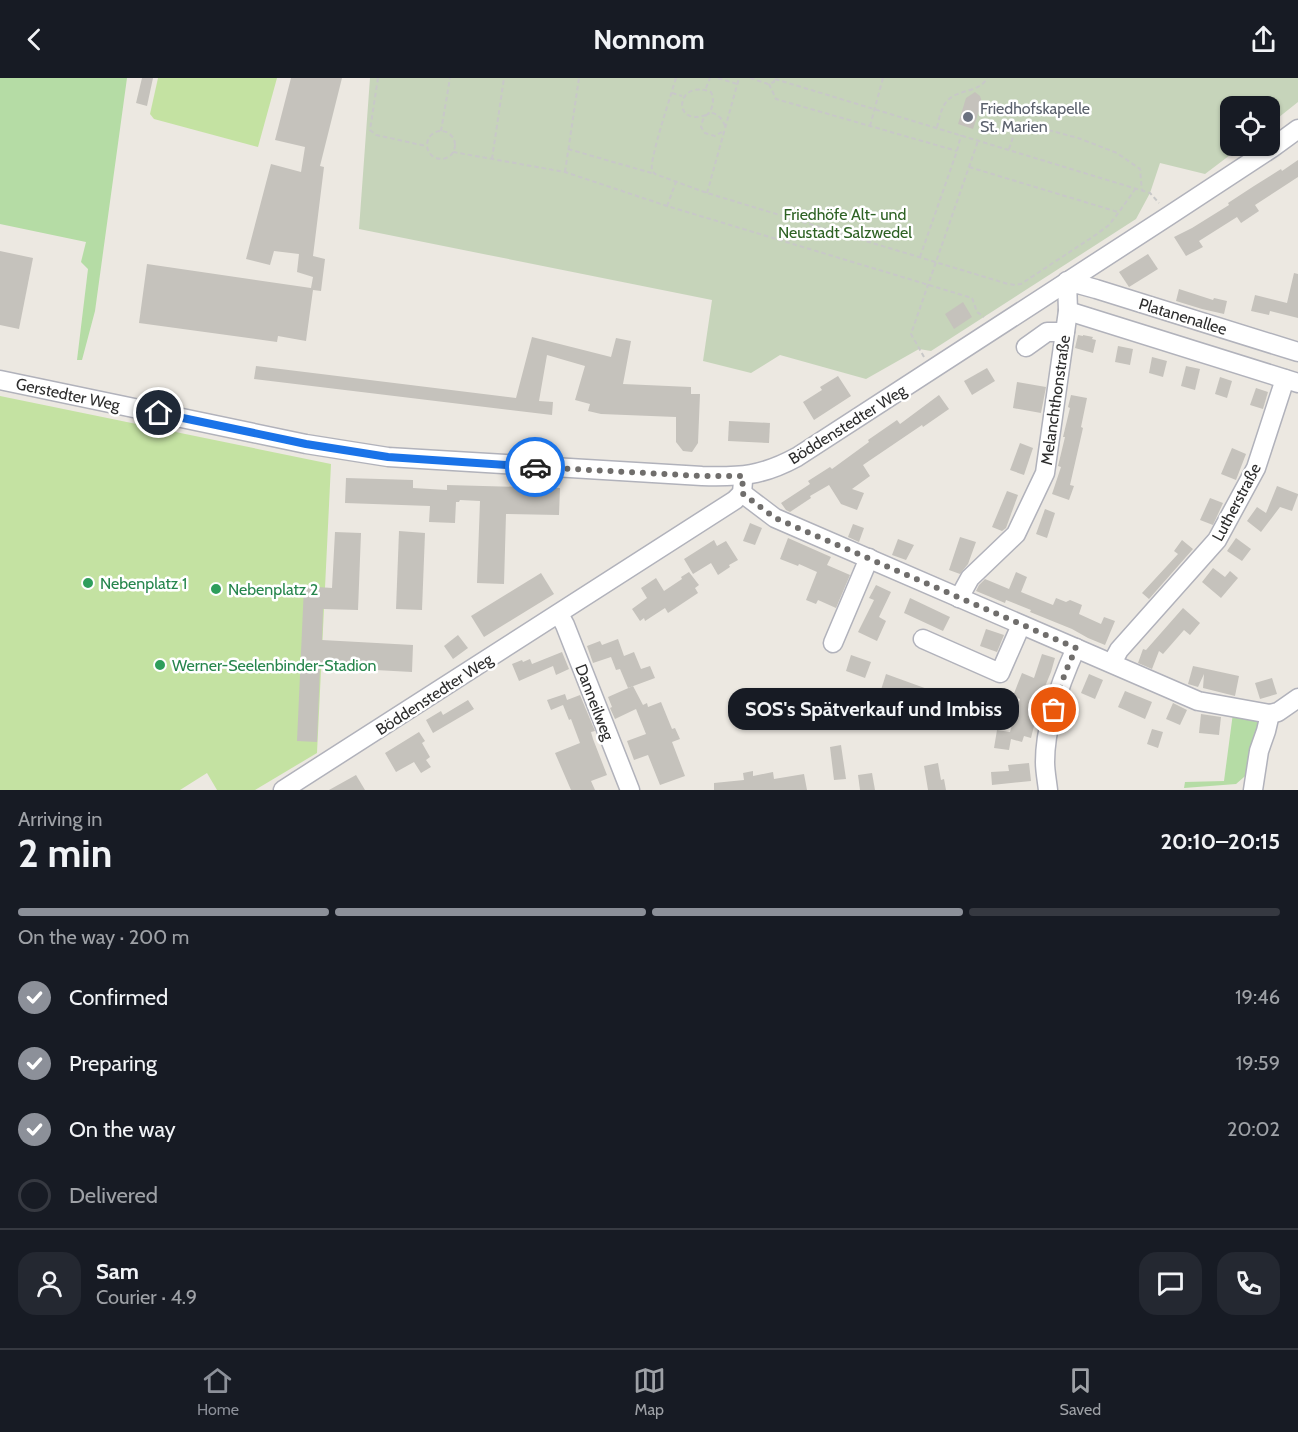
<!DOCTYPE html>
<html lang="en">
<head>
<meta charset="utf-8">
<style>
	:root { --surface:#171b24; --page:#242831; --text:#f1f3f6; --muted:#9ea1a6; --line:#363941; --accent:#8c9099 }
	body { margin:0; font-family:Cabin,sans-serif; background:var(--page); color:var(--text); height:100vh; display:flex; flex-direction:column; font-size:22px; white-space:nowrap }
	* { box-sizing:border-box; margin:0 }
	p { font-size:20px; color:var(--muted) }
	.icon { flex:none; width:33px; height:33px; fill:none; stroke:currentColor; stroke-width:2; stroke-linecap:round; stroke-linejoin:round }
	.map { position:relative; height:712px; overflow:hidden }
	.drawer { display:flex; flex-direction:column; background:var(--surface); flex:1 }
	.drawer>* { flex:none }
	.tools { position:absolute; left:1220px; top:18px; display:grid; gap:12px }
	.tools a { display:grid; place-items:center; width:60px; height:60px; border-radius:12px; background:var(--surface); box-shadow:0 2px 4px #0004; font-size:30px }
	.pin { position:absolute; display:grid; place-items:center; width:51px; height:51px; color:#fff; margin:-26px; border:3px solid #fff; border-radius:50%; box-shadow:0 2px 6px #0007 }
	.courier { position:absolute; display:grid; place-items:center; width:60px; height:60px; margin:-30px; border:4px solid #1a73e8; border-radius:50%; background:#fff; color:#222; box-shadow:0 2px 8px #0007 }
	.bubble { position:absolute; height:42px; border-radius:18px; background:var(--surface); box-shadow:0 2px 4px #0004; font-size:20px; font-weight:700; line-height:42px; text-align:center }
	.summary em { font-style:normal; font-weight:700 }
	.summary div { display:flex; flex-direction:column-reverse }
	.summary { display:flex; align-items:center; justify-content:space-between; height:102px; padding:0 18px }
	h1 { font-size:39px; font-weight:700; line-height:45px }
	.bar { display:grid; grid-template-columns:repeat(4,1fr); gap:9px 6px; align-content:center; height:72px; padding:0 18px }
	.bar i { height:8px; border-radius:4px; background:var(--line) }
	.bar .on { background:var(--accent) }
	.bar p { grid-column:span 4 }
	.line { display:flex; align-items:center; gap:15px; padding:0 18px; border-top:2px solid var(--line) }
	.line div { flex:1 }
	.round { display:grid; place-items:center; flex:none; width:63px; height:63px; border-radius:18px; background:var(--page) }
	ol { padding:0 18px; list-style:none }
	li { display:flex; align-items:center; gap:18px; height:66px }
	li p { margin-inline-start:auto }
	li .icon { padding:6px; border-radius:50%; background:var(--accent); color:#fff; stroke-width:4 }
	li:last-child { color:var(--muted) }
	li i { width:33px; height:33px; border:3px solid var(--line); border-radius:50% }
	header { display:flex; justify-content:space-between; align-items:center; height:78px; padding:0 18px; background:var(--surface); font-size:27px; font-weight:700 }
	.tabs { display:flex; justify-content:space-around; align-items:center; height:84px; border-top:2px solid var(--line); background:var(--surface); font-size:16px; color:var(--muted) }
	.tabs a { display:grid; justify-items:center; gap:3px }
	.tabs .on { color:var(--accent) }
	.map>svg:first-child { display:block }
</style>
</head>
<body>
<header><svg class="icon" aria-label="back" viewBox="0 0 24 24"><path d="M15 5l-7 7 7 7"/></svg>Nomnom<svg class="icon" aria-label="share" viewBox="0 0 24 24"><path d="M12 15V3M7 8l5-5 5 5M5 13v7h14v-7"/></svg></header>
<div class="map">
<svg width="1298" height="712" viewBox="0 0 1298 712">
	<rect width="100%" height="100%" fill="#ece8e1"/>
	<g fill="#b5dca5">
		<polygon points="0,0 127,0 95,233 82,282 77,282 88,191 81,184 86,164 0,146"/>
		<polygon points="1233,635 1254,638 1262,646 1251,693 1236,706 1184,710 1185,704 1224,703"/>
	</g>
	<polygon fill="#c6d4ba" points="370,0 1298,0 1298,24 1269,47 1269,28 1230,28 1230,68 1242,68 1205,96 1160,85 1150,115 1136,141 931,273 919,271 866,301 780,277 751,295 703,283 712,222 359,151"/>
	<g fill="#c4e2a2">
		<polygon points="158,0 277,0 258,69 154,41 150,36"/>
		<polygon points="0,318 331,386 317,675 255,712 217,712 207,695 180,712 0,712"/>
	</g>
	<g fill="#c5c2bc">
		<polygon points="142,0 153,0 147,28 136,25"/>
		<polygon points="291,0 342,0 320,88 324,89 313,178 325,181 321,213 313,212 306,263 278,258 277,264 139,245 147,186 311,210 313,199 297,194 299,176 274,173 270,187 246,181 271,86 301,94 305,69 275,62"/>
		<polygon points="975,14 980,18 982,24 973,51 958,46 966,20"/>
		<polygon points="1298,82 1298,99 1255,127 1259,133 1241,145 1237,139 1199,163 1203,169 1186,178 1174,159 1192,150 1229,127 1228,125 1254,108 1281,91 1282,93"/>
		<polygon points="0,173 33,180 19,251 0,247"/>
		<polygon points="1148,176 1158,191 1129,209 1119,194"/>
		<polygon points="1294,195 1298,196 1298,240 1270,233 1269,237 1251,233 1255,217 1287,225"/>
		<polygon points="1179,211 1213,222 1214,220 1227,223 1224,236 1202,231 1176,223"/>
		<polygon points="963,224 972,239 954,251 945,236"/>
		<polygon points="1078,257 1083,258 1083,257 1093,259 1092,261 1096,262 1093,275 1075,270"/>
		<polygon points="532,259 611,279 616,260 631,263 623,306 691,309 691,316 700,316 698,365 692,374 683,373 676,364 676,339 601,336 588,333 590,326 575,322 585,288 547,277 539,323 553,324 552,337 254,301 256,288 516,320"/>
		<polygon points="1118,268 1133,271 1130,287 1115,284"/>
		<polygon points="1152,279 1167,283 1163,299 1149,295"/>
		<polygon points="1186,288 1200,291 1195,312 1181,308"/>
		<polygon points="987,290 995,303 972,317 964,303"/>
		<polygon points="838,298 851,318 814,342 803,324 822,312 820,309"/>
		<polygon points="1220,299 1232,303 1227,320 1215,316"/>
		<polygon points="1017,304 1046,309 1041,335 1013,330"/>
		<polygon points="1256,310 1268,314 1263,331 1250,327"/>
		<polygon points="939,317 949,331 923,349 922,347 863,387 870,398 852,411 864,415 857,432 841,426 829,407 810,418 811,420 790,434 786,432 781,425 810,406 808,403 830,389 832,391 869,364 868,362 897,342 900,346"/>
		<polygon points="1071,317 1087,320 1081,349 1083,350 1070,407 1074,408 1069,422 1052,416 1061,389 1058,388 1065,359 1063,359 1070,330 1068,329"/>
		<polygon points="729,343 770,345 769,365 728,363"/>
		<polygon points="1020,365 1033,370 1024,397 1010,392"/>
		<polygon points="1232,370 1246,376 1236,402 1221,396"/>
		<polygon points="346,400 413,402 413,410 447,412 447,407 560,410 559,437 506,436 504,506 477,505 480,423 460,422 459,424 456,424 455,445 429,444 430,428 345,425"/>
		<polygon points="1277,408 1298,416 1298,417 1292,433 1280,429 1261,454 1247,443 1257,429 1266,435"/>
		<polygon points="1007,413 1018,417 1006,450 1002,453 992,449"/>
		<polygon points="1210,420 1223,425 1213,447 1200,442"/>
		<polygon points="1045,431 1055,435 1047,460 1036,456"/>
		<polygon points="750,445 762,450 755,467 743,463"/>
		<polygon points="853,446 864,450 859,464 848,459"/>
		<polygon points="399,453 425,455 422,532 396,531"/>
		<polygon points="335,454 361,455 358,532 323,531 322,562 413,567 412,594 320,589 317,664 297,663 304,508 332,510"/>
		<polygon points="960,459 976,464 968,486 960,496 949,492"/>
		<polygon points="788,460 831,479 827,487 850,497 836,530 818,522 816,526 806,522 817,494 799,486 798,488 780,481"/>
		<polygon points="1236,460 1251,471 1242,483 1227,473"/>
		<polygon points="898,461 914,467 906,482 892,477"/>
		<polygon points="714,462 717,468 726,463 738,482 729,487 730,489 718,497 711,485 693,496 684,481"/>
		<polygon points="1182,462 1193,471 1149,521 1142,515 1178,476 1174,473"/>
		<polygon points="1213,490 1225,499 1230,493 1238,500 1221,520 1202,504"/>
		<polygon points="689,494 699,507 695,510 698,515 668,535 665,530 645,543 644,540 640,543 632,531 647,520 641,510 656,500 664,513 682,501 681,499"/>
		<polygon points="1016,494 1027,499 1021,514 1053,527 1056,520 1066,524 1070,522 1082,527 1079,536 1101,546 1104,539 1115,543 1105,567 1088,560 1072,551 1030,534 1031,532 1006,522 1005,525 976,513 979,507 985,501 1009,511"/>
		<polygon points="541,495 554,516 484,559 471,538"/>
		<polygon points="876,507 891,514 879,539 886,543 877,563 858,554 874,522 869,520"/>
		<polygon points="910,520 950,539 943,553 904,535"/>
		<polygon points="1183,530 1200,545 1190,557 1184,552 1163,576 1159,573 1152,591 1138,585 1143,571 1146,572"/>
		<polygon points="986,551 1004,557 997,574 980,568"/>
		<polygon points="458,557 468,570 453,581 444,568"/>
		<polygon points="618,561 624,578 634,574 641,591 650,588 655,600 628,610 620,591 616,592 611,579 593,585 587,568 600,563 602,567"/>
		<polygon points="562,574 569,591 556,597 553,588 519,603 512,586 522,582 523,584 530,581 532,586"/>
		<polygon points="1042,576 1055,580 1051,594 1031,642 1035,644 1031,660 1024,658 1022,664 1011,661 1009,672 994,670 997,652 1010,654 1020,621 1013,618 1022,595 1034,600"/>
		<polygon points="851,577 871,584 865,600 846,593"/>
		<polygon points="1193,588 1239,598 1235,618 1203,610 1204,596 1198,609 1188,606"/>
		<polygon points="886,596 977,629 971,646 880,615"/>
		<polygon points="1089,596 1103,602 1095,621 1081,615"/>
		<polygon points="1272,600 1277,616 1260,621 1255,605"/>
		<polygon points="633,608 643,627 647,625 648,629 661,624 672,651 675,650 680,661 672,664 685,698 660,707 648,677 634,682 627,663 646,656 636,631 615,641 610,630 612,629 608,619"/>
		<polygon points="1125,613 1152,624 1145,641 1118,629"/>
		<polygon points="565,616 567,622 580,617 595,653 591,654 593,661 607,697 591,703 595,712 571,712 555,675 580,665 571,641 569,642 563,627 551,632 547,622"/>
		<polygon points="468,622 474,631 433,655 426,642 441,633 443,637"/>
		<polygon points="1173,625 1187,632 1180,647 1166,641"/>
		<polygon points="1201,636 1221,639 1219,657 1199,655"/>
		<polygon points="1152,651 1163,654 1158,670 1147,666"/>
		<polygon points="419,654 425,663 422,665 430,679 426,682 431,689 421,695 414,684 396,694 385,675"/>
		<polygon points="841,667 846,701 834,702 830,669"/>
		<polygon points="938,685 941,702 944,701 946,712 928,712 924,688"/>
		<polygon points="1029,685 1031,703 992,707 991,694 1009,693 1008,687"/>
		<polygon points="753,693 753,698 773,694 774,701 804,696 807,712 714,712 714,705 744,702 743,695"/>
		<polygon points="872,695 875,712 860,712 858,697"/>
		<polygon points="356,697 365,712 329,712"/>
	</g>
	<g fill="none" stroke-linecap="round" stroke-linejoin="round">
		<g stroke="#b1b2bb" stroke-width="21">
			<g id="minor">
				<polyline points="1068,233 1298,305"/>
				<polyline points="1026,269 1047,254 1065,254"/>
				<path d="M0,302L306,366L388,379L702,398C741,399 762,398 797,379L1170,137L1272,70L1298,51"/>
				<polyline points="742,415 775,440 1198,623 1270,636 1278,634 1298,620"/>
				<polyline points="959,520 970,500 1016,456 1045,395 1068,233 1067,203 1096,211 1298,274"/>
				<polyline points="559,536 565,547 630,712"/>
				<polyline points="923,561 1000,595 1021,547"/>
				<polyline points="833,565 869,480"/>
				<polyline points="1112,585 1119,572 1217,462 1256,390 1285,301"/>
				<polyline points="283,712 735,422 742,415 743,403"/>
				<path d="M1048,712C1047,703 1045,693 1045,684C1045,647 1061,603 1076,570"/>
				<polyline points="1253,712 1259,673 1266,653 1270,636"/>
			</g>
		</g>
		<g stroke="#c8c8c8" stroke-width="2" stroke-dasharray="4.5 3" stroke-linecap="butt">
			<polyline points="378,0 370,52 376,57 426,68"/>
			<path d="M676,0C672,14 649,82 652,92C653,94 654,95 655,96L707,115L1008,206L1015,207L1021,206L1097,156L1109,147L1119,134L1136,110"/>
			<polyline points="718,0 737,6"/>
			<polyline points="750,0 768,6 774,4 775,0"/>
			<polyline points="775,1 1150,115 1159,125"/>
			<polyline points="769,6 776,21 957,73"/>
			<polyline points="706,10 710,0"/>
			<polyline points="672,15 682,18"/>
			<path d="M706,37C671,49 676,0 711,14C714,21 714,29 708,36"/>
			<polyline points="870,48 883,0"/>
			<path d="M937,49C939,41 941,30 947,23C957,11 980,15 987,0"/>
			<circle cx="441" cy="67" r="14"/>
			<polyline points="441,53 450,0"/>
			<path d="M722,54L715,58L705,55L701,49C704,29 719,32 725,48"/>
			<polyline points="568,71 655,96"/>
			<polyline points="1009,71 1018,44 1078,60 1117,75 1140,91 1142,113"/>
			<polyline points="453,74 565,94 667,128 972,220 977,234 984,239"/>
			<polyline points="492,81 504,0"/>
			<polyline points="969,89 1118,134"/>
			<polyline points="565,94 579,0"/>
			<polyline points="707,115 739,0"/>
			<polyline points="667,128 676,104"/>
			<polyline points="920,179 957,73 961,57"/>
			<polyline points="924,279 911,256 978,63"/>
		</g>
		<use href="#minor" stroke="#fff" stroke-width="18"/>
	</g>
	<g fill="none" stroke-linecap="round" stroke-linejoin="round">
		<polyline stroke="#706e6c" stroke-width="6" stroke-dasharray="0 10.8" points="535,389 702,398 743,398 742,415 775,440 1076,570 1065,595 1054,632"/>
		<polyline stroke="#1a73e8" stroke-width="8" points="159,335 306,366 388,379 535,389"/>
	</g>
	<circle fill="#6b7280" stroke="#fff" stroke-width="2" cx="968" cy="39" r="6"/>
	<g fill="#2e9e5b" stroke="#fff" stroke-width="2">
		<circle cx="88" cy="505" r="6"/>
		<circle cx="216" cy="511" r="6"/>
		<circle cx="160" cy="587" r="6"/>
	</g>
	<g text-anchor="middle" stroke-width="5" stroke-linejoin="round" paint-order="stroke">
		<g font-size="16" fill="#5b616d" stroke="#fff" text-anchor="start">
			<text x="980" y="36">Friedhofskapelle<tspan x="980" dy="18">St. Marien</tspan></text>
		</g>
		<g font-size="16" fill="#2e6224" stroke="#fff">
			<text x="845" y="142">Friedhöfe Alt- und<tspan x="845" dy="18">Neustadt Salzwedel</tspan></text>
		</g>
		<g font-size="16" fill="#2d2d2d" stroke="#fff">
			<text transform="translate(1183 238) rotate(17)" y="6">Platanenallee</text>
			<text transform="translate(68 316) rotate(12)" y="6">Gerstedter Weg</text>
			<text transform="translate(1055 322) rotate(-82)" y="6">Melanchthonstraße</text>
			<text transform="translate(847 346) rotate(-32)" y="6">Böddenstedter Weg</text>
			<text transform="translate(1236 424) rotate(-62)" y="6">Lutherstraße</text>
			<text transform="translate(434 616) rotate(-33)" y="6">Böddenstedter Weg</text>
			<text transform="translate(595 624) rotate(69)" y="6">Danneilweg</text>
		</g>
		<g font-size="16" fill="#27864d" stroke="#fff" text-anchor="start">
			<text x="100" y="511">Nebenplatz 1</text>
			<text x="228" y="517">Nebenplatz 2</text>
			<text x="172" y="593">Werner-Seelenbinder-Stadion</text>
		</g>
	</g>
</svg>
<div class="tools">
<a><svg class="icon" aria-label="locate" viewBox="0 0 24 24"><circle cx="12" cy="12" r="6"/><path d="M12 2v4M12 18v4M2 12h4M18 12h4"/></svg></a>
</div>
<div class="pin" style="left:1054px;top:632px;background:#ea580c"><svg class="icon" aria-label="bag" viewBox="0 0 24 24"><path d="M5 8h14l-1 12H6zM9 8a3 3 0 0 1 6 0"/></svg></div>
<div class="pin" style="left:159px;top:335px;background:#1f2937"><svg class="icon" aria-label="home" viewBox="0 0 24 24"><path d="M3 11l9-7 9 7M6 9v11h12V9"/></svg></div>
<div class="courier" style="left:535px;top:389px"><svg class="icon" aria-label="car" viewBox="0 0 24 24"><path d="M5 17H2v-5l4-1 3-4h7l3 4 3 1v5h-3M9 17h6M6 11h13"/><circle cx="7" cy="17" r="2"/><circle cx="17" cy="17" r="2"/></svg></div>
<div class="bubble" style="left:728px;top:610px;width:291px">SOS's Spätverkauf und Imbiss</div>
</div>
<section class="drawer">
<div class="summary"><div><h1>2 min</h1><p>Arriving in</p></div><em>20:10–20:15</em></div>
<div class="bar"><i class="on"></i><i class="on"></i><i class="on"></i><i></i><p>On the way · 200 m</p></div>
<ol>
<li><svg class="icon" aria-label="check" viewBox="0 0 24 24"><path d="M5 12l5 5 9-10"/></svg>Confirmed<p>19:46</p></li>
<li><svg class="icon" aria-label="check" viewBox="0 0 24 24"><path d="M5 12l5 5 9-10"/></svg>Preparing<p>19:59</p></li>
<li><svg class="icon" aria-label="check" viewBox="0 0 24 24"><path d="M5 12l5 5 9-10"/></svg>On the way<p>20:02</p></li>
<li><i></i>Delivered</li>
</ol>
<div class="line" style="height:108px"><a class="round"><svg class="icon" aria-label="person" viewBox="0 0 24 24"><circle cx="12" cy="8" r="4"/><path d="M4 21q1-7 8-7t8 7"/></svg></a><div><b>Sam</b><p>Courier · 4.9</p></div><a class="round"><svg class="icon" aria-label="chat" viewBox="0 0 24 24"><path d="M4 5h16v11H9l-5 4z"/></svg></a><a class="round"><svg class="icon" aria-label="phone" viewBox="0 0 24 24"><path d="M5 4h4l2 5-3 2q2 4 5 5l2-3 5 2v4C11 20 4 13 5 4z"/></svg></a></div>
</section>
<nav class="tabs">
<a class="on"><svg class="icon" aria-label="home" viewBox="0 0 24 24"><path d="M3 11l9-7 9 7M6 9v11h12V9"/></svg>Home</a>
<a><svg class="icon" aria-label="map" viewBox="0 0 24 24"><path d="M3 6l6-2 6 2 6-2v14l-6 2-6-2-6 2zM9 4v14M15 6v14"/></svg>Map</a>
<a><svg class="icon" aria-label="saved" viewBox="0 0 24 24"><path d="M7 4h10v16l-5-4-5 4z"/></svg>Saved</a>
</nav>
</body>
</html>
